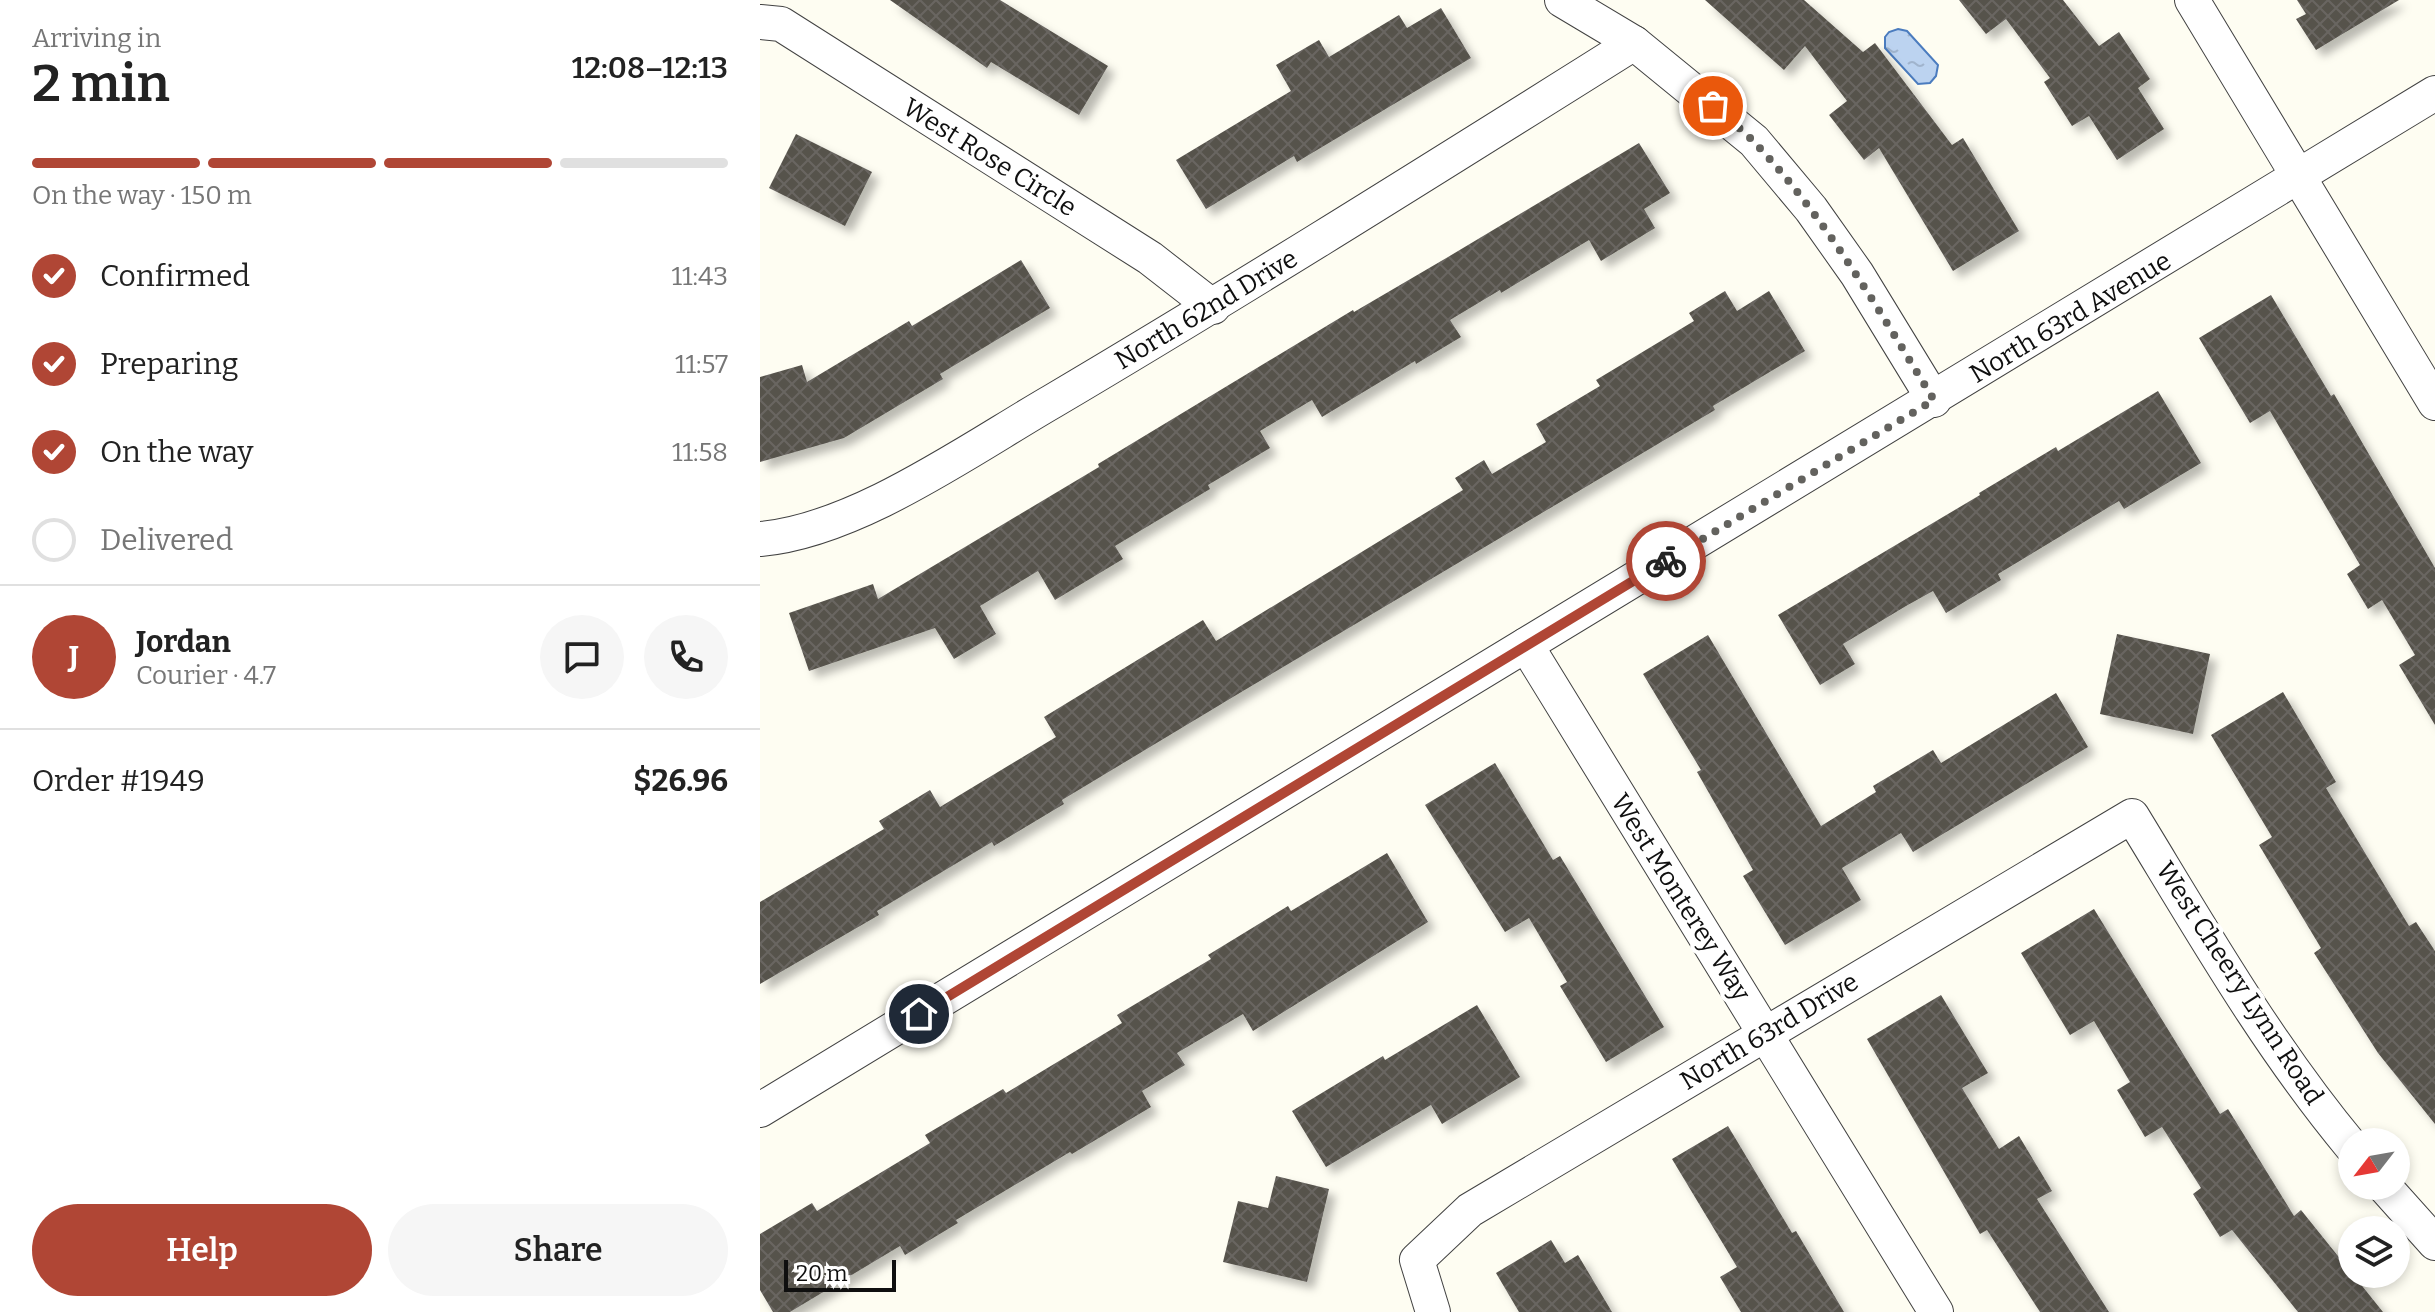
<!DOCTYPE html>
<html lang="en">
<head>
<meta charset="utf-8">
<style>
	:root { --surface:#fff; --page:#f6f6f6; --text:#222; --muted:#767676; --line:#e0e0e0; --accent:#b04635 }
	body { margin:0; font-family:Bitter,serif; background:var(--page); color:var(--text); height:100vh; display:flex; flex-direction:column; font-size:30px; white-space:nowrap }
	* { box-sizing:border-box; margin:0 }
	p { font-size:26px; color:var(--muted) }
	.icon { flex:none; width:44px; height:44px; fill:none; stroke:currentColor; stroke-width:2; stroke-linecap:round; stroke-linejoin:round }
	.map { position:relative; flex:1; overflow:hidden }
	.side { display:flex; flex-direction:column; background:var(--surface); width:760px }
	.side>* { flex:none }
	.needle { width:52px; rotate:239deg }
	.tools { position:absolute; left:1578px; top:1128px; display:grid; gap:16px }
	.tools a { display:grid; place-items:center; width:72px; height:72px; border-radius:50%; background:var(--surface); box-shadow:0 4px 12px #0003; font-size:40px }
	.scale { position:absolute; left:24px; bottom:20px; width:112px; box-sizing:border-box; padding-left:8px; border:4px solid #0f0f0f; border-top:0; font-size:22px; line-height:28px; white-space:nowrap; color:#0f0f0f; -webkit-text-stroke:6px #fff; paint-order:stroke }
	.pin { position:absolute; display:grid; place-items:center; width:68px; height:68px; color:#fff; margin:-34px; border:4px solid #fff; border-radius:50%; box-shadow:0 2px 8px #0007 }
	.courier { position:absolute; display:grid; place-items:center; width:80px; height:80px; margin:-40px; border:6px solid #b04635; border-radius:50%; background:#fff; color:#222; box-shadow:0 2px 10px #0007 }
	.head em { font-style:normal; font-weight:600 }
	.head div { display:flex; flex-direction:column-reverse }
	.head { display:flex; align-items:center; justify-content:space-between; height:136px; padding:0 32px }
	h1 { font-size:52px; font-weight:600; line-height:60px }
	.bar { display:grid; grid-template-columns:repeat(4,1fr); gap:12px 8px; align-content:center; height:96px; padding:0 32px }
	.bar i { height:10px; border-radius:6px; background:var(--line) }
	.bar .current { background:var(--accent) }
	.bar p { grid-column:span 4 }
	.line { display:flex; align-items:center; gap:20px; padding:0 32px; border-top:2px solid var(--line) }
	.line div { flex:1 }
	.round { display:grid; place-items:center; flex:none; width:84px; height:84px; border-radius:42px; background:var(--page) }
	ol { padding:0 32px; list-style:none }
	li { display:flex; align-items:center; gap:24px; height:88px }
	li p { margin-inline-start:auto }
	li .icon { padding:8px; border-radius:50%; background:var(--accent); color:#fff; stroke-width:4 }
	li:last-child { color:var(--muted) }
	li i { width:44px; height:44px; border:4px solid var(--line); border-radius:50% }
	.button { display:flex; gap:16px; margin-top:auto; padding:16px 32px }
	.button a { flex:1; height:92px; border-radius:48px; background:var(--accent); color:#fff; font-size:32px; font-weight:600; line-height:92px; text-align:center }
	.button a+a { background:var(--page); color:var(--text) }
	main { display:flex; flex:1; min-height:0 }
	.map>svg:first-child { display:block }
</style>
</head>
<body>
<main>
<section class="side">
<div class="head"><div><h1>2 min</h1><p>Arriving in</p></div><em>12:08–12:13</em></div>
<div class="bar"><i class="current"></i><i class="current"></i><i class="current"></i><i></i><p>On the way · 150 m</p></div>
<ol>
<li><svg class="icon" aria-label="check" viewBox="0 0 24 24"><path d="M5 12l5 5 9-10"/></svg>Confirmed<p>11:43</p></li>
<li><svg class="icon" aria-label="check" viewBox="0 0 24 24"><path d="M5 12l5 5 9-10"/></svg>Preparing<p>11:57</p></li>
<li><svg class="icon" aria-label="check" viewBox="0 0 24 24"><path d="M5 12l5 5 9-10"/></svg>On the way<p>11:58</p></li>
<li><i></i>Delivered</li>
</ol>
<div class="line" style="height:144px"><b class="round" style="background:var(--accent);color:#fff">J</b><div><b>Jordan</b><p>Courier · 4.7</p></div><a class="round"><svg class="icon" aria-label="chat" viewBox="0 0 24 24"><path d="M4 5h16v11H9l-5 4z"/></svg></a><a class="round"><svg class="icon" aria-label="phone" viewBox="0 0 24 24"><path d="M5 4h4l2 5-3 2q2 4 5 5l2-3 5 2v4C11 20 4 13 5 4z"/></svg></a></div>
<div class="line" style="height:104px"><div>Order #1949</div><b>$26.96</b></div>
<div class="button"><a>Help</a><a>Share</a></div>
</section>
<div class="map">
<svg width="1675" height="1312" viewBox="0 0 1675 1312">
	<defs>
		<pattern id="water-ripples" width="26" height="14" patternUnits="userSpaceOnUse" patternTransform="scale(2)"><rect width="26" height="14" fill="#bcd3f0"/><path d="M2 4q2-2 4 0t4 0M15 11q2-2 4 0t4 0" fill="none" stroke="#a0b4cd"/></pattern>
		<pattern id="building-cross-hatch" width="8" height="8" patternUnits="userSpaceOnUse" patternTransform="scale(2)"><rect width="8" height="8" fill="#56524c"/><path d="M0 0l8 8M0 8l8-8" fill="none" stroke="#696661"/></pattern>
		<filter id="shadow"><feDropShadow dx="7" dy="7" stdDeviation="4" flood-color="#0004"/></filter>
	</defs>
	<rect width="100%" height="100%" fill="#fefdf2"/>
	<polygon fill="url(#water-ripples)" stroke="#4b7cbf" stroke-width="2" points="1138,29 1147,31 1178,65 1176,76 1170,83 1158,84 1125,48 1125,37 1129,32"/>
	<g fill="url(#building-cross-hatch)" filter="url(#shadow)">
		<polygon points="130,0 240,0 348,66 319,115 231,62 227,68"/>
		<polygon points="945,0 1044,0 1103,52 1115,43 1192,145 1203,138 1259,231 1193,271 1119,148 1104,160 1069,115 1087,101 1045,46 1024,70"/>
		<polygon points="1199,0 1303,0 1339,46 1359,32 1390,79 1378,88 1404,129 1357,160 1329,116 1312,126 1284,82 1290,78 1246,19 1226,34"/>
		<polygon points="1537,0 1639,0 1556,50 1536,19 1546,14"/>
		<polygon points="681,8 711,58 537,162 534,156 446,209 416,160 531,91 516,65 559,40 569,57 639,15 647,28"/>
		<polygon points="36,134 112,172 85,226 9,188"/>
		<polygon points="879,143 910,193 884,209 895,228 841,261 829,240 741,293 740,290 690,320 701,337 656,364 655,361 562,417 552,400 500,431 510,448 448,485 450,489 355,546 363,559 295,600 278,571 220,606 236,634 194,659 175,628 49,671 29,613 113,584 118,599 339,467 338,464 593,310 594,312 688,257"/>
		<polygon points="261,260 290,308 180,374 183,379 84,438 0,462 0,377 42,365 47,382 149,321 152,326"/>
		<polygon points="965,291 977,311 1009,291 1045,351 953,406 955,410 483,691 302,800 304,804 234,846 232,842 117,911 119,915 0,984 0,902 124,829 119,821 170,790 180,807 296,737 284,717 443,620 456,641 703,490 695,478 724,460 732,474 786,442 776,424 840,386 836,380 934,321 929,313"/>
		<polygon points="1511,295 1571,396 1574,394 1675,568 1675,725 1639,665 1655,655 1622,600 1608,609 1587,574 1600,565 1510,411 1490,423 1439,338"/>
		<polygon points="1398,391 1441,463 1364,509 1359,501 1238,574 1241,580 1186,613 1173,591 1146,606 1083,644 1095,664 1060,685 1018,615 1220,495 1219,493 1296,447 1298,451"/>
		<polygon points="1357,634 1450,654 1433,734 1340,714"/>
		<polygon points="948,635 1061,826 1116,792 1113,786 1173,750 1181,763 1296,693 1328,747 1153,852 1141,833 1082,868 1101,900 1025,945 983,876 993,870 937,772 941,770 883,674"/>
		<polygon points="1523,692 1576,782 1566,788 1649,926 1656,922 1675,951 1675,1124 1618,1053 1554,953 1561,948 1499,845 1512,837 1451,735"/>
		<polygon points="735,763 793,860 800,856 904,1027 846,1062 800,986 807,982 769,918 745,932 665,805"/>
		<polygon points="627,853 668,922 493,1031 483,1014 417,1053 425,1065 382,1091 391,1107 312,1154 310,1152 196,1220 198,1223 145,1255 140,1246 30,1312 13,1312 0,1290 0,1234 52,1203 57,1211 170,1143 165,1135 243,1089 246,1093 362,1023 357,1015 451,959 448,955 528,906 531,911"/>
		<polygon points="1334,909 1460,1114 1468,1109 1534,1216 1541,1210 1623,1312 1538,1312 1472,1230 1460,1237 1433,1194 1441,1188 1402,1127 1385,1137 1357,1090 1370,1082 1334,1021 1310,1035 1261,953"/>
		<polygon points="1181,995 1228,1073 1202,1088 1239,1149 1259,1136 1292,1191 1277,1199 1349,1312 1280,1312 1227,1230 1220,1234 1107,1039"/>
		<polygon points="717,1005 760,1077 682,1124 671,1105 566,1167 532,1111 623,1056 625,1060"/>
		<polygon points="968,1126 1032,1233 1036,1231 1084,1312 981,1312 960,1277 977,1267 912,1159"/>
		<polygon points="516,1176 569,1189 547,1282 463,1262 478,1201 508,1208"/>
		<polygon points="791,1240 805,1263 818,1255 852,1312 759,1312 736,1273"/>
	</g>
	<g fill="none" stroke-linecap="round" stroke-linejoin="round">
		<g stroke="#424242" stroke-width="36">
			<g id="street">
				<polyline points="802,0 874,43 994,141 1051,209 1097,274 1174,400"/>
				<polyline points="1432,0 1675,403"/>
				<polyline points="0,22 21,24 390,258 453,307"/>
				<path d="M0,539C96,531 210,449 293,401C489,285 681,164 874,43"/>
				<polyline points="766,645 1176,1312"/>
				<polyline points="0,1110 1675,93"/>
				<polyline points="1624,1186 1675,1243"/>
				<path d="M673,1312L657,1260L710,1210L1372,816C1441,929 1507,1045 1592,1147"/>
			</g>
		</g>
		<use href="#street" stroke="#fff" stroke-width="34"/>
	</g>
	<g fill="none" stroke-linecap="round" stroke-linejoin="round">
		<path stroke="#63625e" stroke-width="8" stroke-dasharray="0 14.4" d="M906,561L1174,400C1119,311 1067,219 995,143C983,130 967,118 953,106"/>
		<polyline stroke="#b04635" stroke-width="10" points="159,1014 906,561"/>
	</g>
	<g text-anchor="middle" stroke-width="8" stroke-linejoin="round" paint-order="stroke">
		<g font-size="26" fill="#0f0f0f" stroke="#fff">
			<text transform="translate(230 157) rotate(32)" y="9">West Rose Circle</text>
			<text transform="translate(446 309) rotate(-31)" y="9">North 62nd Drive</text>
			<text transform="translate(1310 317) rotate(-31)" y="9">North 63rd Avenue</text>
			<text transform="translate(921 897) rotate(58)" y="9">West Monterey Way</text>
			<text transform="translate(1480 983) rotate(57)" y="9">West Cheery Lynn Road</text>
			<text transform="translate(1009 1031) rotate(-31)" y="9">North 63rd Drive</text>
		</g>
	</g>
</svg>
<div class="tools">
<a><svg class="needle" viewBox="-14 -14 28 28"><path d="M0-13l5 13h-10z" fill="#e53935"/><path d="M0 13l5-13h-10z" fill="#767676"/></svg></a>
<a><svg class="icon" aria-label="layers" viewBox="0 0 24 24"><path d="M12 4l9 5-9 5-9-5zM3 14l9 5 9-5"/></svg></a>
</div>
<div class="scale">20 m</div>
<div class="pin" style="left:953px;top:106px;background:#ea580c"><svg class="icon" aria-label="bag" viewBox="0 0 24 24"><path d="M5 8h14l-1 12H6zM9 8a3 3 0 0 1 6 0"/></svg></div>
<div class="pin" style="left:159px;top:1014px;background:#1f2937"><svg class="icon" aria-label="home" viewBox="0 0 24 24"><path d="M3 11l9-7 9 7M6 9v11h12V9"/></svg></div>
<div class="courier" style="left:906px;top:561px"><svg class="icon" aria-label="bike" viewBox="0 0 24 24"><circle cx="6" cy="16" r="4"/><circle cx="18" cy="16" r="4"/><path d="M6 16l4-8h5l3 8M10 8l3 8H6M13 5h3"/></svg></div>
</div>
</main>
</body>
</html>
